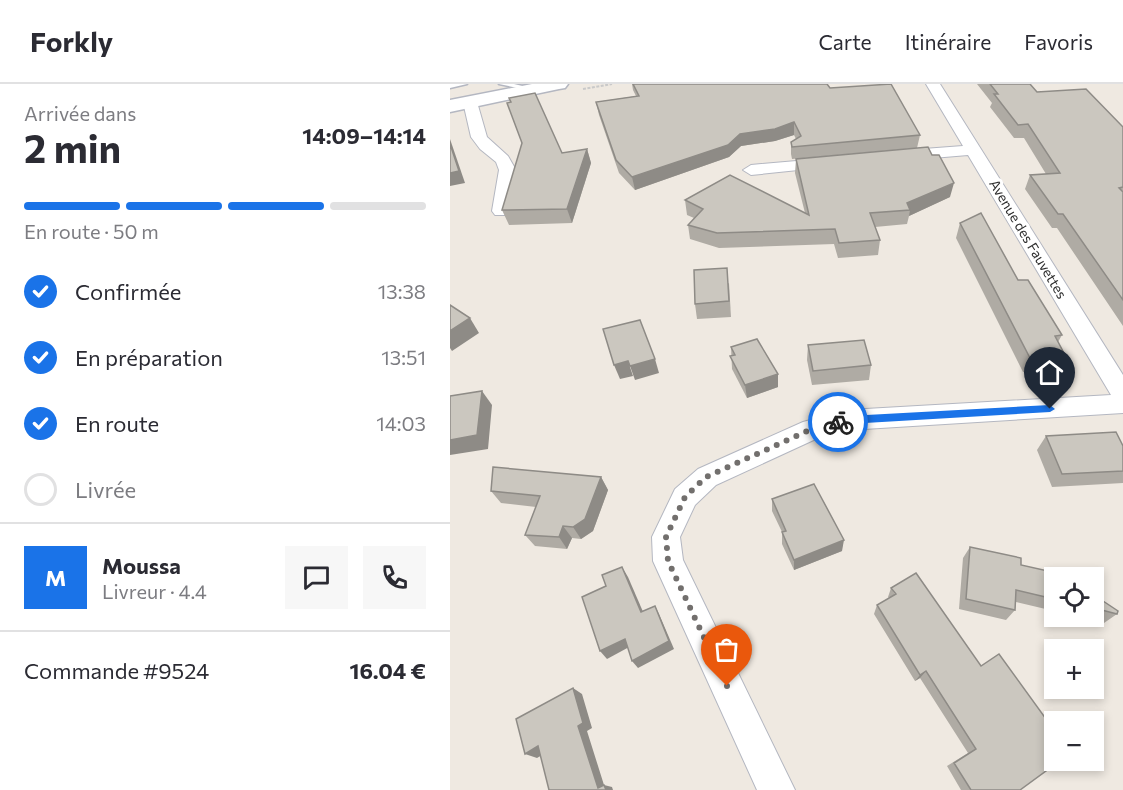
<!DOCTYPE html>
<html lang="fr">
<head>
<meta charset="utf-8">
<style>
	:root { --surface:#fff; --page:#f7f7f7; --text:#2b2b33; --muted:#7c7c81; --line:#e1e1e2; --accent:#1a73e8 }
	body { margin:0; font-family:Commissioner,sans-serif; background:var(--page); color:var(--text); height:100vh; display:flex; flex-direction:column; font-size:22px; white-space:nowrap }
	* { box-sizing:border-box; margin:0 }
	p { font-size:20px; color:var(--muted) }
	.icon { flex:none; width:33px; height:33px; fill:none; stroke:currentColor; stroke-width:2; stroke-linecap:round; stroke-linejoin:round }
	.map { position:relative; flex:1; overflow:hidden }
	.side { display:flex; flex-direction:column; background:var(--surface); width:450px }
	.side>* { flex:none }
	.fabs { position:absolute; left:594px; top:483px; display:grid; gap:12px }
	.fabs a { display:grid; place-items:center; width:60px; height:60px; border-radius:0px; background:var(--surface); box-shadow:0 3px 9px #0003; font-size:30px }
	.pin { position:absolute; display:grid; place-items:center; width:51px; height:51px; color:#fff; margin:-62px -26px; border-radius:50% 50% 50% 0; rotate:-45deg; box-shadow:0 0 6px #0007 }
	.pin .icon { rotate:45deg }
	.courier { position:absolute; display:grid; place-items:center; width:60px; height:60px; margin:-30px; border:4px solid #1a73e8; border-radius:50%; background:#fff; color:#222; box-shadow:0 2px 8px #0007 }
	.summary em { font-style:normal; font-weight:700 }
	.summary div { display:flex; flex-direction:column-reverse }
	.summary { display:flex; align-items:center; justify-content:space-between; height:102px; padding:0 24px }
	h1 { font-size:39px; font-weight:700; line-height:45px }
	.bar { display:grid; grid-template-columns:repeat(4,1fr); gap:9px 6px; align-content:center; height:72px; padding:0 24px }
	.bar i { height:8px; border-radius:4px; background:var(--line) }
	.bar .current { background:var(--accent) }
	.bar p { grid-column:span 4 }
	.line { display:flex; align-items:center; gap:15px; padding:0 24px; border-top:2px solid var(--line) }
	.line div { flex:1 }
	.round { display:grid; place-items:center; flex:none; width:63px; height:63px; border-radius:0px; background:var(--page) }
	ol { padding:0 24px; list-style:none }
	li { display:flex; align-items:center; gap:18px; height:66px }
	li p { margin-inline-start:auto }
	li .icon { padding:6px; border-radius:50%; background:var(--accent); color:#fff; stroke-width:4 }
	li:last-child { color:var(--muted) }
	li i { width:33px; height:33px; border:3px solid var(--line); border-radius:50% }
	header { display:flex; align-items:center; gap:36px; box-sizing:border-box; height:84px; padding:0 30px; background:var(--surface); border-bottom:2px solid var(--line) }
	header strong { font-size:28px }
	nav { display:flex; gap:33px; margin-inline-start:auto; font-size:21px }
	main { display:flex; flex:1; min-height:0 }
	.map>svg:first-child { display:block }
</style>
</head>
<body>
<header>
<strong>Forkly</strong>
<nav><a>Carte</a><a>Itinéraire</a><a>Favoris</a></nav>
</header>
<main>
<section class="side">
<div class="summary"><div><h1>2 min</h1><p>Arrivée dans</p></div><em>14:09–14:14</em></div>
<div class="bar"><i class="current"></i><i class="current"></i><i class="current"></i><i></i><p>En route · 50 m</p></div>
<ol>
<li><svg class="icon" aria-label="check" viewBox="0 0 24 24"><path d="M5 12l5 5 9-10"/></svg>Confirmée<p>13:38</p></li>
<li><svg class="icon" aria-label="check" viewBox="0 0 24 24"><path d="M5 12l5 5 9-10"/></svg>En préparation<p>13:51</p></li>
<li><svg class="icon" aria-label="check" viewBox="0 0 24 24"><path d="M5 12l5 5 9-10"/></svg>En route<p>14:03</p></li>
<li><i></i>Livrée</li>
</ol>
<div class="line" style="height:108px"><b class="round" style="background:var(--accent);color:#fff">M</b><div><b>Moussa</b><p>Livreur · 4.4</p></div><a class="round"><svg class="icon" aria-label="chat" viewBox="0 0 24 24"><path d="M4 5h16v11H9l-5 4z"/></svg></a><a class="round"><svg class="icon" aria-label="phone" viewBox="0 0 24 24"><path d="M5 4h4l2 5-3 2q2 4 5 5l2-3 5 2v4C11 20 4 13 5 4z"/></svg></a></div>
<div class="line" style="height:78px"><div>Commande #9524</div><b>16.04 €</b></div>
</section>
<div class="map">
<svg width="673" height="706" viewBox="0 0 673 706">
	<rect width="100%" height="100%" fill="#efe9e1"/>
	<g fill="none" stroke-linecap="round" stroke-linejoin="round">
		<g stroke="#b4b7c1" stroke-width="3">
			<g id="service">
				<polygon points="0,0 17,0 0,4"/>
				<polygon points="49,0 64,0 85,5 82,7"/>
			</g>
		</g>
		<g stroke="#b4b7c1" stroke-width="2">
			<g id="minor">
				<polygon points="476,0 490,0 673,291 673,329 398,346 368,354 266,401 245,421 230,453 233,476 345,706 307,706 203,477 202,453 225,405 248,385 353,338 398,326 661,311 518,71 447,77 439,72 447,67 513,62"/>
				<polygon points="20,14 27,18 37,53 58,72 66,86 60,127 57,131 45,131 42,127 49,86 46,78 30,65 21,53 13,18"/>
				<polygon points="381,74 387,76 389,79 387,82 301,91 293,86 301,81"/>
			</g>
		</g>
		<g stroke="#b4b7c1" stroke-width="3">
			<polygon id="secondary" points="82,0 118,0 115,4 109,5 0,28 0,16"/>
		</g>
		<polyline stroke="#c9c9c9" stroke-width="2" stroke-dasharray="3 1.5" stroke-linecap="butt" points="133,5 162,0"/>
		<use href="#service" fill="#fff" fill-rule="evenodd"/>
		<use href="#minor" fill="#fff" fill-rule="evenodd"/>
		<use href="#secondary" fill="#fff" fill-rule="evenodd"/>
	</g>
	<g fill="#afaba4">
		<polygon points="182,0 377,0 380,4 470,51 467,64 342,75 341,70 341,58 346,55 344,51 325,57 291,62 279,73 185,106 169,89 149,31 146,18 186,12 183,6"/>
		<polygon points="527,0 580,0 587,8 673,43 673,242 607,144 602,144 575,105 580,91 596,90 574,54 564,54 540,23 542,19"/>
		<polygon points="137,65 141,79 122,139 59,141 52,126 112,69"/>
		<polygon points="346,75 500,113 459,132 457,140 425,143 430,156 428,171 388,174 384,160 269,164 240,155 238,141 244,134 237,131 235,116 355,129 345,89"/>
		<polygon points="510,139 568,196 612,251 608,258 615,271 607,285 573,288 506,154"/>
		<polygon points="279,199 281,233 247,235 245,220"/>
		<polygon points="358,261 421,281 419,296 362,301 357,276"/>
		<polygon points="281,263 328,303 297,314 282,285"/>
		<polygon points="596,352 673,362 673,399 602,403 587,366"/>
		<polygon points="151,393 158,406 143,447 131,455 122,454 117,465 85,462 75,451 86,423 51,419 41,407"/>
		<polygon points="322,415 392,467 344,486 332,460 332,448 322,427"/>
		<polygon points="520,463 604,494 604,527 566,518 565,526 556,536 509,525 513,474"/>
		<polygon points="441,504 570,706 511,706 497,682 518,669 470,594 465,597 424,530 427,521 439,514 438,513"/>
		<polygon points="644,511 667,530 654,539 626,532 644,532"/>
	</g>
	<g fill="#8e8b86">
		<polygon points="344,38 344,51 325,57 291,62 279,73 185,106 182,93 290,50"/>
		<polygon points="0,55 15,99 0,102"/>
		<polygon points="137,65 141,79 122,139 117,125"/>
		<polygon points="504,99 500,113 459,132 460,126 457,119"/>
		<polygon points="20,234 29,249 2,267 0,264 0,247"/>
		<polygon points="205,275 209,289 185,296 180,282"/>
		<polygon points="178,277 183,292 170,295 164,281"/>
		<polygon points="328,290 328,303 297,314 295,301"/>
		<polygon points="32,307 42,321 38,365 0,371 0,356"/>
		<polygon points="151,393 158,406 143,447 131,455 123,443"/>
		<polygon points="113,442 122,454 117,465 109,453"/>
		<polygon points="394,456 392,467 344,486 344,476"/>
		<polygon points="172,483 178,493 197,537 191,528"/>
		<polygon points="205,522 209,530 224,565 188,584 182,577"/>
		<polygon points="175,555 181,562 157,575 150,567"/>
		<polygon points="476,587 470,594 465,597 470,591"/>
		<polygon points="123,604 132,610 142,644 137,647 154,701 162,703 163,706 153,706 148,704 128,642"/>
		<polygon points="88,662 99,667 87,674 75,670"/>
	</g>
	<g fill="#cbc7bf" stroke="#8e8b86" stroke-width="1.5">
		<polygon points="183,0 377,0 380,4 441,0 470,51 342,63 341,58 351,52 344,38 325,45 290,50 278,61 182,93 166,76 146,18 189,12"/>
		<polygon points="540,0 580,0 587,8 636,5 673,43 673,103 669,104 673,108 673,216 613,130 608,130 580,91 610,89 578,40 568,41 544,10 548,10"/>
		<polygon points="85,9 112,69 137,65 117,125 52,126 72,59 57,19 61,18 59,14"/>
		<polygon points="0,60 9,87 0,89"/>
		<polygon points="478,63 482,71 489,71 504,99 457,119 460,126 420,129 430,156 389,159 385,145 267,149 238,141 253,125 235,116 280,91 359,131 346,75"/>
		<polygon points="531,129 568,196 578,196 612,251 605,252 615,271 580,274 510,139"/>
		<polygon points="277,184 279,217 245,220 244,186"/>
		<polygon points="0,221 20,234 0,247"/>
		<polygon points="190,236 205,275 180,282 178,277 164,281 153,245"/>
		<polygon points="307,255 328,290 295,301 280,272 285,271 281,263"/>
		<polygon points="414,256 421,281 363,287 358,261"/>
		<polygon points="32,307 27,351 0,356 0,312"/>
		<polygon points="666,348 673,362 673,387 612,390 596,352"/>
		<polygon points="43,383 151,393 135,435 123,443 113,442 109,453 75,451 90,412 41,407"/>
		<polygon points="364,400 394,456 344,476 332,448 336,447 322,415"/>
		<polygon points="520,463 571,474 571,481 611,490 617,494 604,494 604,515 566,506 565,526 516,515"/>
		<polygon points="172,483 191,528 205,522 219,557 182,577 175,555 150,567 132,513 156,502 152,491"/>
		<polygon points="466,489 531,582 549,570 604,646 604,676 611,676 570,706 521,706 504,679 526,665 476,587 470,591 427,521 446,510 441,504"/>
		<polygon points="644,511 668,527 667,530 644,524"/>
		<polygon points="123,604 133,639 128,642 148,704 154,701 156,706 99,706 88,662 75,670 66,635"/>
	</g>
	<polygon fill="#1a73e8" points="600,321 605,325 600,328 398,340 388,342 383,338 385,336 398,332"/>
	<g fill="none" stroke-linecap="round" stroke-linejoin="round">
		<polyline stroke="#726f6d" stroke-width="6" stroke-dasharray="0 10.8" points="277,602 218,477 216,453 235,413 256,393 362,345 388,338"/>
	</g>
	<g text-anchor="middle" stroke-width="6" stroke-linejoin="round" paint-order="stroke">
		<g font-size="14" fill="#2e2e2e" stroke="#fff">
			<text transform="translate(578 155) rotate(59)" y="5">Avenue des Fauvettes</text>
		</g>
	</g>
</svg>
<div class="fabs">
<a><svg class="icon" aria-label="locate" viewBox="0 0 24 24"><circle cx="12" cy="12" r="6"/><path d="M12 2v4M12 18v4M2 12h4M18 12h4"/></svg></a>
<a>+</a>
<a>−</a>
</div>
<div class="pin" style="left:277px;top:602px;background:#ea580c"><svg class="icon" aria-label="bag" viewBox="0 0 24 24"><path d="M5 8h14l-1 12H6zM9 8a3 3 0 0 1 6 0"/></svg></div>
<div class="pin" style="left:600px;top:325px;background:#1f2937"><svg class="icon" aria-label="home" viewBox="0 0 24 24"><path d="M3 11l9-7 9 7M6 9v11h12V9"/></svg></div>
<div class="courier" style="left:388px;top:338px"><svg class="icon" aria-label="bike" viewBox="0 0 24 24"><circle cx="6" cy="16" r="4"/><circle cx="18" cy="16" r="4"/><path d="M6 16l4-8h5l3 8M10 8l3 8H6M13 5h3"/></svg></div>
</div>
</main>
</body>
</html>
